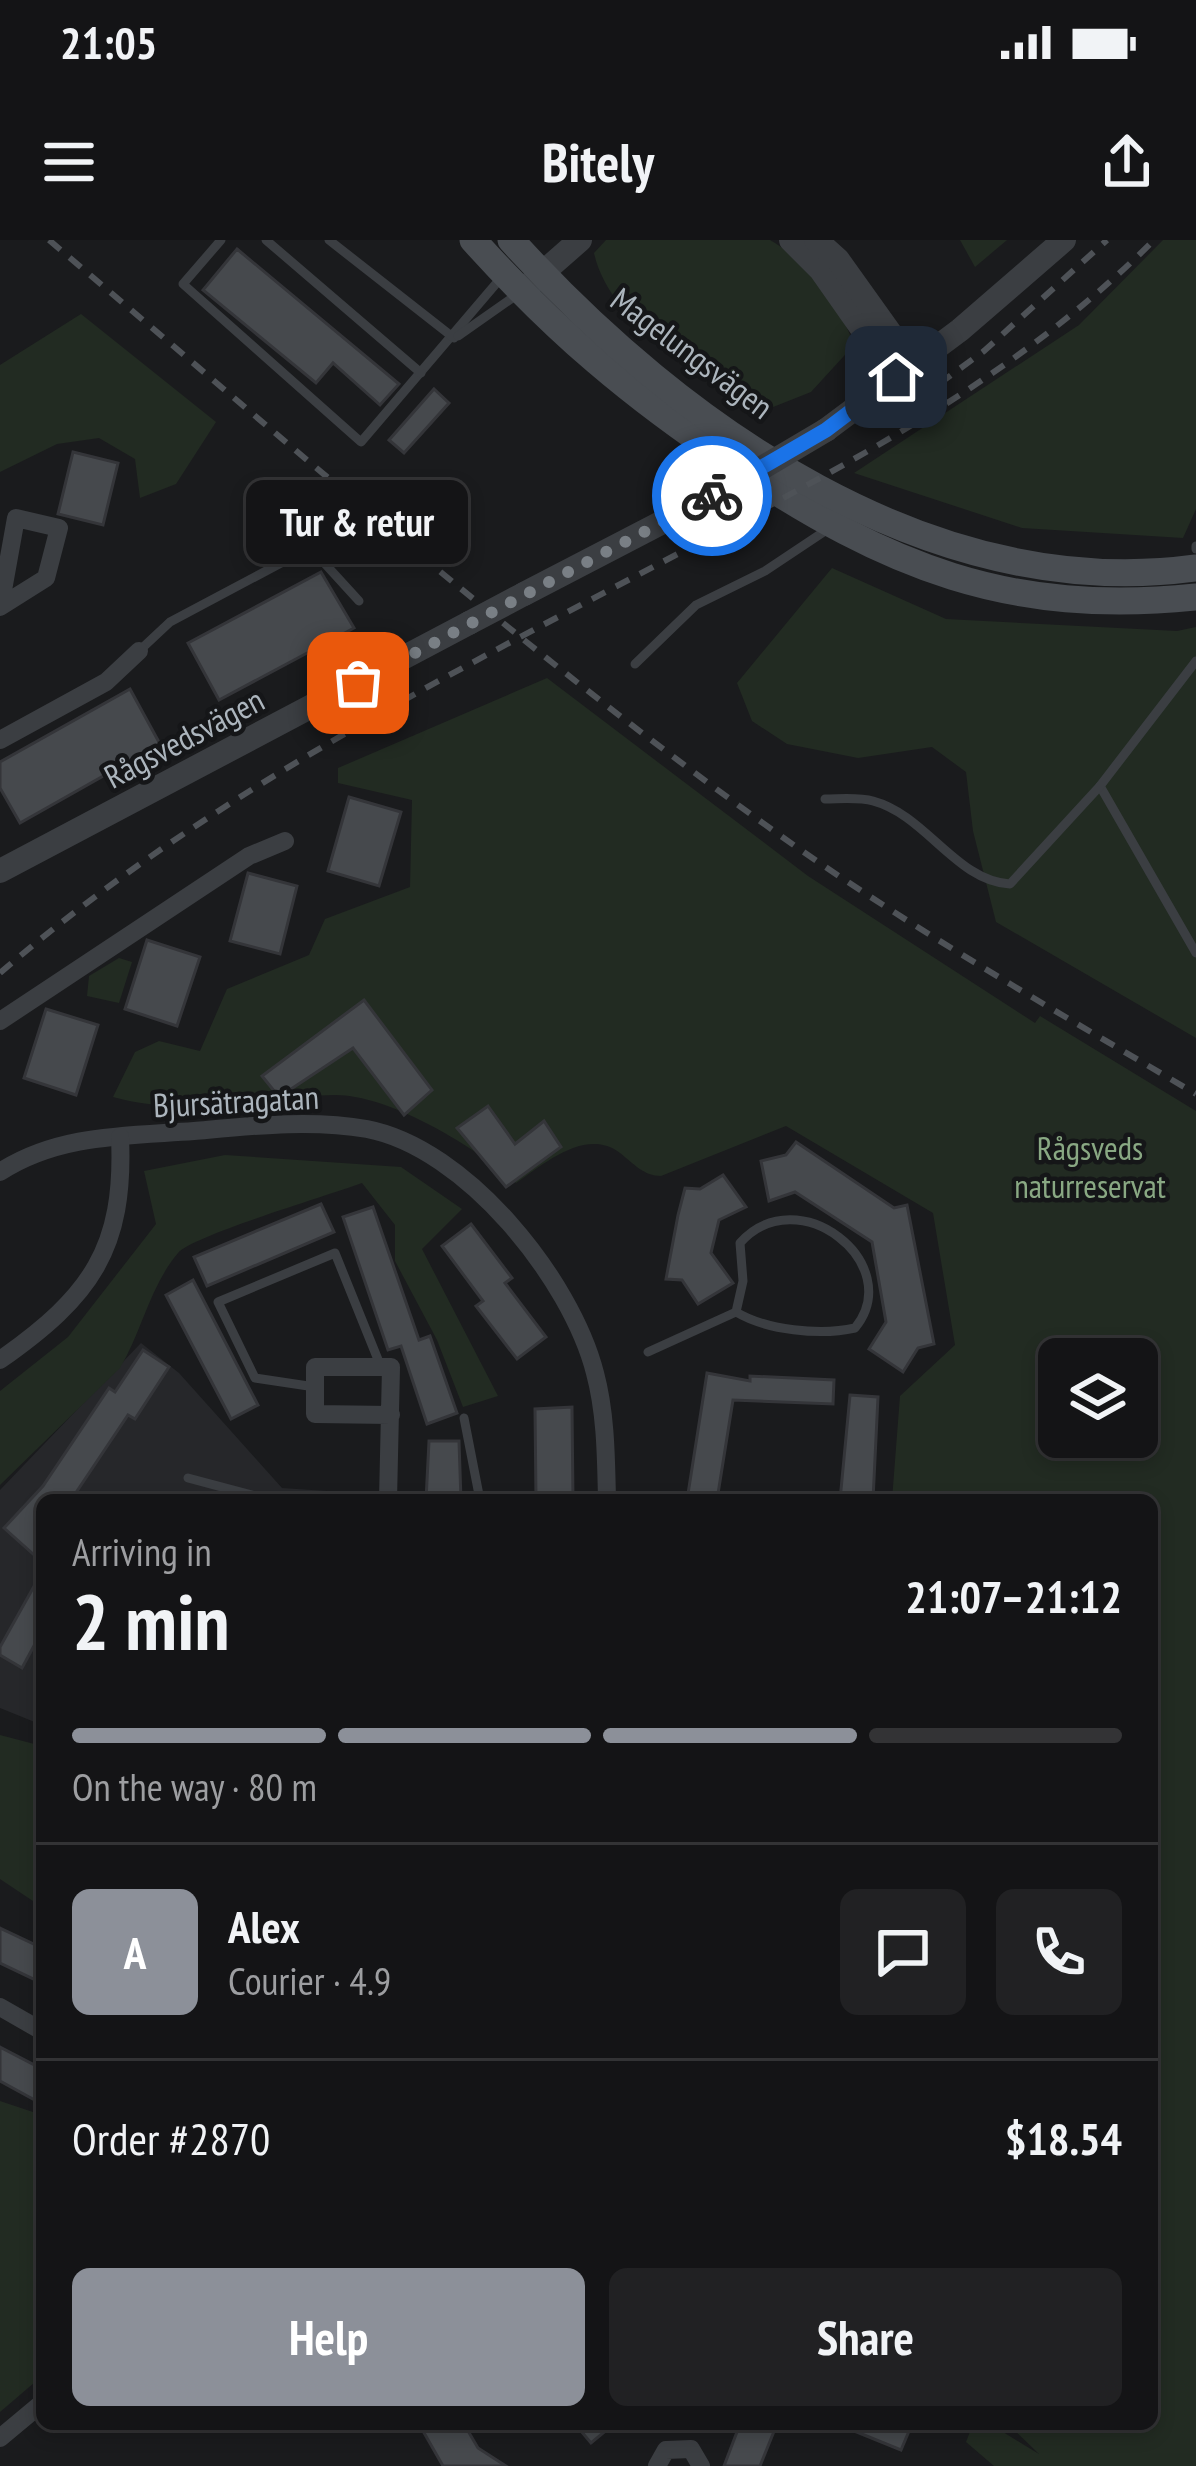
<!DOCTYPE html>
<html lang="en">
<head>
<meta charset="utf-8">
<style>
	:root { --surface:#141416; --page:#212123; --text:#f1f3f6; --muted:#9d9ea1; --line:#333335; --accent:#8c9099 }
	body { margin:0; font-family:"PT Sans Narrow",sans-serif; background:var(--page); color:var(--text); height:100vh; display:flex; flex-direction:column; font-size:45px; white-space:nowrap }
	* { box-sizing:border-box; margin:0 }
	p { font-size:39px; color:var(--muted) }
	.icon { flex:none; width:66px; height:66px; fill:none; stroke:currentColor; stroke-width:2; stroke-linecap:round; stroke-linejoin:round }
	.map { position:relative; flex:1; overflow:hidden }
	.drawer { position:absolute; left:36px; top:1254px; width:1122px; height:936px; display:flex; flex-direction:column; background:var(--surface); border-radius:18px; box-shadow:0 6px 18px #0003,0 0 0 3px var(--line) }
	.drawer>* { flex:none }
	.fabs { position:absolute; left:1038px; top:1098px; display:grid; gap:24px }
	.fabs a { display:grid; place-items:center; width:120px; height:120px; border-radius:18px; background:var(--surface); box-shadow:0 6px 18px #0003,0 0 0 3px var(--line); font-size:60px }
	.pin { position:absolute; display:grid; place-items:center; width:102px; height:102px; color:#fff; margin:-51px; border-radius:24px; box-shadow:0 6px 18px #0006 }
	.courier { position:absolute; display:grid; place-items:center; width:120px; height:120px; margin:-60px; border:9px solid #1a73e8; border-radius:50%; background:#fff; color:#222; box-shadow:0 3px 15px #0007 }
	.bubble { position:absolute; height:84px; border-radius:18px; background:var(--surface); box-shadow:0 6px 18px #0003,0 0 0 3px var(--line); font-size:39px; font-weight:700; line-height:84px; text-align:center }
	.summary em { font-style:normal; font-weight:700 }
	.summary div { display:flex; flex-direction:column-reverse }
	.summary { display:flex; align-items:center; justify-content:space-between; height:204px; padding:0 36px }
	h1 { font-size:78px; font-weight:700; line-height:90px }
	.bar { display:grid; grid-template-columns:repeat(4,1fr); gap:18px 12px; align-content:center; height:144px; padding:0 36px }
	.bar i { height:15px; border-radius:9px; background:var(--line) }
	.bar .active { background:var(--accent) }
	.bar p { grid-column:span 4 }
	.line { display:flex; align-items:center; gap:30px; padding:0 36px; border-top:3px solid var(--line) }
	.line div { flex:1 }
	.round { display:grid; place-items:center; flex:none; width:126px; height:126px; border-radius:18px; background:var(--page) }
	.button { display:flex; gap:24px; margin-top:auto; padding:24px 36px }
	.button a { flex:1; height:138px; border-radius:18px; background:var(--accent); color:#fff; font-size:48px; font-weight:700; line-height:138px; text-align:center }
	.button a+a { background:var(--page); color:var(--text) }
	.status { display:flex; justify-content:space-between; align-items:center; height:84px; padding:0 60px; background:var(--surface); direction:ltr }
	.status svg { height:33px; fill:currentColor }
	header { display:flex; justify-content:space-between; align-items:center; height:156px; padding:0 36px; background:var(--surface); font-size:54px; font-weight:700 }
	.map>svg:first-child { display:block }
</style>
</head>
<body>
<div class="status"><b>21:05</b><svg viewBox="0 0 49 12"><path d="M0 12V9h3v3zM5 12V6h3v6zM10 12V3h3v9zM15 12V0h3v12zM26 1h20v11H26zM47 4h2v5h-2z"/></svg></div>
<header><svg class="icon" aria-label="menu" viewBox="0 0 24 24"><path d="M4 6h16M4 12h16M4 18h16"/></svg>Bitely<svg class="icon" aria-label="share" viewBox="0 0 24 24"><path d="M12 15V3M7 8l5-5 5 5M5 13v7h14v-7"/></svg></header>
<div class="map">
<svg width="1196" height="2226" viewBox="0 0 1196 2226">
	<rect width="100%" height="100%" fill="#1a1b1d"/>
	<polygon fill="#26272a" points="141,1103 179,1133 282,1248 371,1254 371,1260 42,1260 42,1485 0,1468 0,1250"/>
	<g fill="#222b22" fill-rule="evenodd">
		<path d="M606,0H770C803,18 842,69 854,105L811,152L763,171C703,136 610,85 594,13Z"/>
		<polygon points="960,0 1007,0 975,27"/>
		<polygon points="1163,0 1196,0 1196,269 1183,298 1022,288 854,233 1079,85"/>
		<polygon points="81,74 216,182 176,244 140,258 135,219 99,198 57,204 0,232 0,125"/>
		<polygon points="832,328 946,379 1177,391 1196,387 1196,798 996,682 973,591 966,532 932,507 858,518 787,504 752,481 737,443"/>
		<path d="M547,438L808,636L1035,783L1040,776L1196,871V2226H994L966,2202L973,2184H990L1039,2214L1008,2184H1152V1260H892L900,1156L955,1105L933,973L786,886L661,936C644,936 634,924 620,913C586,887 544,924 516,943C477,908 389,854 334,855C259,856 187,878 113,857L135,812L159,801L200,811L227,749L309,715L325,679L410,647L412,560L338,543V528ZM1059,1119H1137V1197H1059Z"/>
		<polygon points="119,718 132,722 119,763 87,756 89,736"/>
		<path d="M225,915L401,927L462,969L422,1009L498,1156L463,1167L437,1100L395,1021V985L362,943C330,955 194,995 178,1013C150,1046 142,1091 120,1128L0,1245V1151L68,1097L156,984L144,931Z"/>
		<polygon points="0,1495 42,1506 42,1667 0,1639"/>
		<polygon points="0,1861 42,1875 42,2136 0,2172"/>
	</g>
	<g fill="#46494d" stroke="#343539" stroke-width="3">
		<polygon points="237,9 399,144 380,165 333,123 316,143 203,50"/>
		<polygon points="434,149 449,163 404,213 389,200"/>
		<polygon points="73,212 118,223 103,285 58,274"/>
		<polygon points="321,332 354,388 219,460 188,403"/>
		<polygon points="130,449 160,504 20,583 0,548 0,522"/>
		<polygon points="349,557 401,572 379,646 328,631"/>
		<polygon points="248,633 297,646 280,714 230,701"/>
		<polygon points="147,700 200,717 177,786 125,769"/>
		<polygon points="364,760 432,850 404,875 353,808 279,857 262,836"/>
		<polygon points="46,769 98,785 76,855 24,838"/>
		<polygon points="488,866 515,904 544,881 561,907 506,947 457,888"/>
		<polygon points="796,902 894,968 907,965 934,1104 918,1108 903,1132 869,1109 886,1082 872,1002 795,952 769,961 761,921 786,915"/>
		<polygon points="723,935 746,967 719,980 711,1013 733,1043 698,1064 682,1040 666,1039 678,975 685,948 700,949"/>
		<polygon points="321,964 334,992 207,1046 194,1017"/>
		<polygon points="373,967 419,1100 430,1096 457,1173 427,1184 401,1106 388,1110 343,977"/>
		<polygon points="471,984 512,1038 505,1043 546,1097 517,1119 476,1066 483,1061 442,1006"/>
		<polygon points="193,1040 258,1165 231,1179 166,1055"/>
		<polygon points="143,1110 169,1127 135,1179 128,1175 71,1260 42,1260 42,1322 4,1288 43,1246 109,1148 115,1152"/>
		<polygon points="707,1133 750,1141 750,1136 834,1140 833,1164 733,1160 717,1260 687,1260"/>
		<polygon points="850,1155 878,1157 873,1260 840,1260"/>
		<polygon points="572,1167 573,1260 536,1260 535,1169"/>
		<polygon points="429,1201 459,1201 461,1260 426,1260"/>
		<polygon points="42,1332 42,1391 22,1428 0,1415 0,1407"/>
		<polygon points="0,1688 42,1708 42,1743 0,1723"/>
		<polygon points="0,1807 42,1829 42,1864 0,1841"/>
		<polygon points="419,2184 464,2184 478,2208 506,2226 443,2226"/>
		<polygon points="575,2184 614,2184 591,2203"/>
		<polygon points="740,2184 777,2184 760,2226 724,2226"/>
		<polygon points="837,2184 912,2184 901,2210"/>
	</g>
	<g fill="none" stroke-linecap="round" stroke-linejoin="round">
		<g stroke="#3b3e42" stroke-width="9">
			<polyline points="221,0 183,44 361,202 500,39"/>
			<polyline points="266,0 421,133"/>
			<polyline points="329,0 454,98"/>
			<polyline points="458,96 518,54"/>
			<polyline points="1196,306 1196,309"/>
			<polyline points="139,411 170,382 296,315 317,315 359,361"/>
			<polyline points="635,424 696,365 765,331 831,287"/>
			<polyline points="1100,546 1196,713"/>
			<path d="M825,559C840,559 859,557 873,561C926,575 956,641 1010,644L1100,546L1196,421"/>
			<path d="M648,1112L736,1072L743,1041L740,1003C798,938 907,1024 855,1088C820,1096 766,1090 736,1072"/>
			<polyline points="315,1147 255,1138 218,1062 335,1013 381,1127"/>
			<polyline points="464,1178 480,1260"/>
			<polyline points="188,1238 255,1256 317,1260"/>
		</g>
		<g stroke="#3b3e42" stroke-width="18">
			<polygon points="16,278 59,288 46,338 0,367"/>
			<polyline points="0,500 106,442 139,411"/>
			<polyline points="0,781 249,616 285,601"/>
			<path d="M0,932C58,894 127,896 194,891C250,886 311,879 367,889C466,908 571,1039 595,1133C606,1174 606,1218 607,1260"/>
			<path d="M0,1120C91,1056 125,1009 120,897"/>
			<polyline points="388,1260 391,1127 315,1127 315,1174 391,1175"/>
			<polyline points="0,1767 42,1791"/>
			<polyline points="0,2198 42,2163"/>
			<polyline points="657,2226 666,2210 691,2209 701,2226"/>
		</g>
		<g stroke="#3b3e42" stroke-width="24">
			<polyline points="791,0 821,30 896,137"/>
			<polyline points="816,0 838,20 913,125"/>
			<polyline points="531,43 580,0"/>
			<polyline points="826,190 960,90 1064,0"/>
			<polyline points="524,354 728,248"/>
			<polyline points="0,631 469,383"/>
		</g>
		<g stroke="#494d52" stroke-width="27">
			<path d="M473,0C556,92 631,156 735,225C888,327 1008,376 1196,357"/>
			<path d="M511,0C681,188 931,364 1196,328"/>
		</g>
		<g stroke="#4e5257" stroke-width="6" stroke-dasharray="15 12" stroke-linecap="butt">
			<path d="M49,0C293,207 534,421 795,606C924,696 1061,774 1196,854"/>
			<polyline points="895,176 984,111 1107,0"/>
			<path d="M0,733C202,559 435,442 670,318C841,228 1016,139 1154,0"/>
		</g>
		<g stroke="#3b3e42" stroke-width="24">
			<polyline points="728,248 826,190"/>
			<polyline points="469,383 524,354"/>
		</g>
	</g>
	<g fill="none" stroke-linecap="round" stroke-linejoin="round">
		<polyline stroke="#797f85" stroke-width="12" stroke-dasharray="0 21.6" points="358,443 712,256"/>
		<polyline stroke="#1a73e8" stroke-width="15" points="712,256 826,190 896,137"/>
	</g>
	<g text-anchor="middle" stroke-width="9" stroke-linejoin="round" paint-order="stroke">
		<g font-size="33" fill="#acb5bd" stroke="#151618">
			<text transform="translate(692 113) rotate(37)" y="12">Magelungsvägen</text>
			<text transform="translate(184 498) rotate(-28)" y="12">Rågsvedsvägen</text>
			<text transform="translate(236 861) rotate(-3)" y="12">Bjursätragatan</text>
		</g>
		<g font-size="33" fill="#89a883" stroke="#151618">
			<text x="1090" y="920">Rågsveds<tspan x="1090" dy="38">naturreservat</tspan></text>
		</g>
	</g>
</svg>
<div class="fabs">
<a><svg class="icon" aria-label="layers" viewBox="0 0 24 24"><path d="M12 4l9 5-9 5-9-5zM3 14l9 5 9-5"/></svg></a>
</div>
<div class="pin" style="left:358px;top:443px;background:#ea580c"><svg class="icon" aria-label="bag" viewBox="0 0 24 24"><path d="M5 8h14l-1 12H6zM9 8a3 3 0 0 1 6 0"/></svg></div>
<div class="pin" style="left:896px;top:137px;background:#1f2937"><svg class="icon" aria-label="home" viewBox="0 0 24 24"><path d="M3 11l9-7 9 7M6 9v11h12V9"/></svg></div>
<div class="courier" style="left:712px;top:256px"><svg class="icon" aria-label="bike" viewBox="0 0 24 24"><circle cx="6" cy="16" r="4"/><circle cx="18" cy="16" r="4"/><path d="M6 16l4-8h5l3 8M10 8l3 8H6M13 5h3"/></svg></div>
<div class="bubble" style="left:246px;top:240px;width:222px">Tur &amp; retur</div>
<section class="drawer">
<div class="summary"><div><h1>2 min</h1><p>Arriving in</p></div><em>21:07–21:12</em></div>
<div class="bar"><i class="active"></i><i class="active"></i><i class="active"></i><i></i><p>On the way · 80 m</p></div>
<div class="line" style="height:216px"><b class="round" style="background:var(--accent);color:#fff">A</b><div><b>Alex</b><p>Courier · 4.9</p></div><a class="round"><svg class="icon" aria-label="chat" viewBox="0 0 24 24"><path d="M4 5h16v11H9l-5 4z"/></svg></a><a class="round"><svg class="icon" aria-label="phone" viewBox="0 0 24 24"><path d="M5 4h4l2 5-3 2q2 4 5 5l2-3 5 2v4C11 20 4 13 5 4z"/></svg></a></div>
<div class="line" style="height:156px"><div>Order #2870</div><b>$18.54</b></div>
<div class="button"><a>Help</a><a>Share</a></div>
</section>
</div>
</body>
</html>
